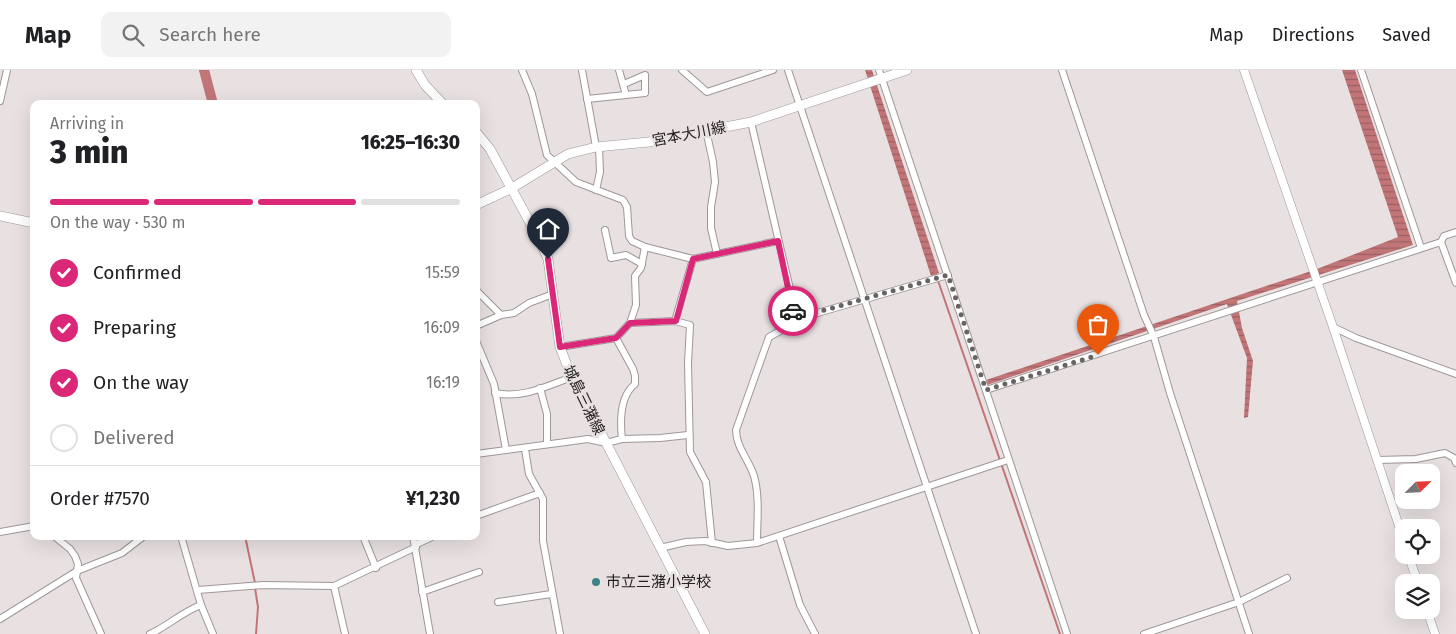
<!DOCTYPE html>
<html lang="en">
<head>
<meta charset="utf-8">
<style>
	:root { --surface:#fff; --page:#f2f2f2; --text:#202124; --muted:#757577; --line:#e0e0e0; --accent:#db2777 }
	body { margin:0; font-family:"Fira Sans","Noto Sans JP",sans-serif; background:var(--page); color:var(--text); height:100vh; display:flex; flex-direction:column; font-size:19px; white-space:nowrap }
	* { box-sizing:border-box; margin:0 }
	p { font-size:16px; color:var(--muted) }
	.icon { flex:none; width:28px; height:28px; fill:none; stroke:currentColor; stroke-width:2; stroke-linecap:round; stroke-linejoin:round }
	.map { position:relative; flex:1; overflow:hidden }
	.details { position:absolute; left:30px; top:30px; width:450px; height:440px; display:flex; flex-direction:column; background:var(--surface); border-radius:10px; box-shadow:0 5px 20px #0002 }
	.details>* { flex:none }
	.needle { width:32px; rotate:66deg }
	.fabs { position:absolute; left:1395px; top:394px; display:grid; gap:10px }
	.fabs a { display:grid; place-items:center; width:45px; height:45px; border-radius:10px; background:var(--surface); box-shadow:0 5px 20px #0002; font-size:25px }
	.pin { position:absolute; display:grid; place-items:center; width:42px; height:42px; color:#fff; margin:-51px -21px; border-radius:50% 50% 50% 0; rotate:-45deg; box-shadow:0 0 5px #0007 }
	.pin .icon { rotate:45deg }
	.courier { position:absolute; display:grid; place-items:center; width:50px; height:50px; margin:-25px; border:4px solid #db2777; border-radius:50%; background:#fff; color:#222; box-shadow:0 1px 6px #0007 }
	.summary em { font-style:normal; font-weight:800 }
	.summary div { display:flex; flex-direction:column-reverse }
	.summary { display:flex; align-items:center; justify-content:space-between; height:85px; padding:0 20px }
	h1 { font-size:32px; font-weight:800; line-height:38px }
	.bar { display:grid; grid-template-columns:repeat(4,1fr); gap:8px 5px; align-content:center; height:60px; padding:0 20px }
	.bar i { height:6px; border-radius:4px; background:var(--line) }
	.bar .selected { background:var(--accent) }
	.bar p { grid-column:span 4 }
	.line { display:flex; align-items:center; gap:12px; padding:0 20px; border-top:1px solid var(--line) }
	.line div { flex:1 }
	ol { padding:0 20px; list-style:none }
	li { display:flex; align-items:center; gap:15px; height:55px }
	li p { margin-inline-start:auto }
	li .icon { padding:5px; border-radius:50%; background:var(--accent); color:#fff; stroke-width:4 }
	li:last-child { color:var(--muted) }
	li i { width:28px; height:28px; border:2px solid var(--line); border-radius:50% }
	header { display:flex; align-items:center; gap:30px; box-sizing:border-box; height:70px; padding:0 25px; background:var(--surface); border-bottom:1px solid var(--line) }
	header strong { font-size:24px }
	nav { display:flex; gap:28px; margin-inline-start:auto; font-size:18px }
	.search { width:350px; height:45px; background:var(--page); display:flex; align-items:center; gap:12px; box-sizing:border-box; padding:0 18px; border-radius:10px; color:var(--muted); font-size:19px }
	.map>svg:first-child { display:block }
</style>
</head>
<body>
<header>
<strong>Map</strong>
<div class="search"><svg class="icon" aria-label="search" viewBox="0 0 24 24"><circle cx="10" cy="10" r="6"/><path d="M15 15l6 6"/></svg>Search here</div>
<nav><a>Map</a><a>Directions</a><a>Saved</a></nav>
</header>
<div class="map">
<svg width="1456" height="564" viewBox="0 0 1456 564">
	<defs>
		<pattern id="water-rules" width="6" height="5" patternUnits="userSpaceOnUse" patternTransform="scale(1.25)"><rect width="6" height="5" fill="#c17577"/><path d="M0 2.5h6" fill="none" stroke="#9c6061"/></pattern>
	</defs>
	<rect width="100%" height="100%" fill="#e9e1e1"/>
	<g fill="url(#water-rules)">
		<polygon points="865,0 872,0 939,203 931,206"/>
		<polygon points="1342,0 1355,0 1413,175 1237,231 1242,258 1253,291 1248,347 1244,348 1247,288 1227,234 987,315 985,311 989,309 1317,199 1398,167"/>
	</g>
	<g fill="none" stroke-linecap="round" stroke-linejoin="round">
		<g stroke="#c17577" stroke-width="2">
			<polyline points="935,202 1060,564"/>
			<polyline points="245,466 255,513"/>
			<polyline points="255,518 258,537 256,564"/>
		</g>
		<polyline stroke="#c17577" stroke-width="10" points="204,0 213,34"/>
		<g stroke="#9e9797" stroke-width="8">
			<g id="minor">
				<polyline points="522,0 532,24 547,85 576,112 623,130 627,137 629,166 632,171 645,177 693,189 778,171"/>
				<polyline points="582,0 596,77"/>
				<polyline points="619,0 626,25"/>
				<polyline points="682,0 707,22 773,0"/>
				<polyline points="788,0 976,564"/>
				<polyline points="879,0 1067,564"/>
				<polyline points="1062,0 1144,245 1154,267 1170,323 1249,564"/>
				<polyline points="1361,0 1421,178"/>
				<polyline points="587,29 645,23 645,5 624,14"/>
				<polyline points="0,31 7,0"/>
				<path d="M751,52L797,249L795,257L782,260L769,267L736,360C736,377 749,390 754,406C760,427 757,452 757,473"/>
				<polyline points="706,60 713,92 715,112 711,137 711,158 717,184"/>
				<polyline points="596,120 600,102 599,77"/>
				<polyline points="605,160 611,188 626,185 642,194"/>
				<polyline points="1441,172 1456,213"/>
				<polyline points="476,220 501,245"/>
				<polyline points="797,249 948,205"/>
				<polyline points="675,251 693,189"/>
				<polyline points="630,253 675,251 690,255 688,293 690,382 706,412 712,473"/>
				<polyline points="476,256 501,245 514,243 529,233 553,224"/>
				<polyline points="1333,257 1356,268 1456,304"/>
				<polyline points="476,271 494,314 506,380"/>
				<polyline points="560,277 616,268"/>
				<polyline points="540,318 547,344 547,374"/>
				<polyline points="986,320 1441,172 1444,166 1456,162"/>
				<path d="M495,323C522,329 547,316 572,307"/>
				<path d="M622,369C620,351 620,326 635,314V306L633,299L616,268L630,253L636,235L635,206L641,198L645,177"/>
				<polyline points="525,379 529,404 543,429 543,471 560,564"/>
				<polyline points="476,384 588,369 606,373 622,369 660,368 688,365"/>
				<polyline points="1377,390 1416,389 1445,383 1454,388 1456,393"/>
				<polyline points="476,446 540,423"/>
				<polyline points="0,462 34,456"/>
				<polyline points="54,466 70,479 75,486 78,494 76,508 101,564"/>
				<polyline points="181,466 201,535 213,564"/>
				<polyline points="363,466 376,498"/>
				<polyline points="413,466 430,564"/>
				<polyline points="779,466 800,535 815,564"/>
				<polyline points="415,475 434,466"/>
				<polyline points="660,478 686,472 705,471 728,476 757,473 1008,390"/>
				<polyline points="334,516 345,564"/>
				<polyline points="198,520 263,515 334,516 416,477"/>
				<polyline points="422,522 479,502"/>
				<polyline points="498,532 551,524"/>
				<polyline points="0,549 77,501 122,483 144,466"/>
				<path d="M150,564C168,556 182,542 201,535"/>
				<polyline points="1144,564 1239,532 1287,508"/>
			</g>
		</g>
		<g stroke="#9e9797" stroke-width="9">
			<g id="tertiary">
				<polyline points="1244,0 1333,257 1404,471"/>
				<polyline points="1408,485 1418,512"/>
				<polyline points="1427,540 1435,564"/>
			</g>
		</g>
		<g stroke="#9e9797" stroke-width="10">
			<g id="secondary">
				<polyline points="416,0 425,15 443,34"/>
				<polyline points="476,62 490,79 540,171 548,189 560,277 570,303 705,564"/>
				<polyline points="476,135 512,118 568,84 596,77 649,72 751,52 907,0"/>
				<polyline points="0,146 34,153"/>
			</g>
		</g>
		<use href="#minor" stroke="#fff" stroke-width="6"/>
		<use href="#tertiary" stroke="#fff" stroke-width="8"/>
		<use href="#secondary" stroke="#fff" stroke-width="9"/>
	</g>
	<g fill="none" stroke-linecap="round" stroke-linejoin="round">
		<polyline stroke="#686464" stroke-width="5" stroke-dasharray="0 9" points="793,241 797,248 948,205 986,320 1098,285"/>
		<polyline stroke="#db2777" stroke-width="6" points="548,189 560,277 616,268 630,253 676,251 693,189 778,171 793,241"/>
	</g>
	<circle fill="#3b8386" stroke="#e9e1e1" stroke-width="2" cx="596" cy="512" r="5"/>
	<g text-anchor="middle" stroke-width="5" stroke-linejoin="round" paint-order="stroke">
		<g font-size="15" fill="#232020" stroke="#e9e1e1">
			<text transform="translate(689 64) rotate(-11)" y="5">宮本大川線</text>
			<text transform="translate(584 330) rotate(64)" y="5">城島三潴線</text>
		</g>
		<g font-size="15" fill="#232020" stroke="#e9e1e1" text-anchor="start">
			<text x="606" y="517">市立三潴小学校</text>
		</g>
	</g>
</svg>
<div class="fabs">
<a><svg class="needle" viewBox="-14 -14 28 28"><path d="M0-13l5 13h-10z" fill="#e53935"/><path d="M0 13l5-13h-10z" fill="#757577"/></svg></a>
<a><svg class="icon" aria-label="locate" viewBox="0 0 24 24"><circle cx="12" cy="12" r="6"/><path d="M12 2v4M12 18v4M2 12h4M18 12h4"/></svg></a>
<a><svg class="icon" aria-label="layers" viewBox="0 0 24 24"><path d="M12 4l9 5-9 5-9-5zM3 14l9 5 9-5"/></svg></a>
</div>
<div class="pin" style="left:1098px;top:285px;background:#ea580c"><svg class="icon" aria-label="bag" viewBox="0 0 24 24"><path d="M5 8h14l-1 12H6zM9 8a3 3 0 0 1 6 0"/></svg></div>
<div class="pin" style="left:548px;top:189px;background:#1f2937"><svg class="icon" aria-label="home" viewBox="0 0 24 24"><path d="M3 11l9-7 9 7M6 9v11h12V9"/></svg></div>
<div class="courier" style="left:793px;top:241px"><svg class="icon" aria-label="car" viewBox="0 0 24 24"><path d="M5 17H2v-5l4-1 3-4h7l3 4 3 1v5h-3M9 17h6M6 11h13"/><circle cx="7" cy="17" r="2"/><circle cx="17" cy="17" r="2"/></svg></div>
<section class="details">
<div class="summary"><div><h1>3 min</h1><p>Arriving in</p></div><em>16:25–16:30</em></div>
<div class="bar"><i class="selected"></i><i class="selected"></i><i class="selected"></i><i></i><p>On the way · 530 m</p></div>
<ol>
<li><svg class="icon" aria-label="check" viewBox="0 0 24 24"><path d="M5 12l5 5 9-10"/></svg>Confirmed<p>15:59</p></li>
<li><svg class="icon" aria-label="check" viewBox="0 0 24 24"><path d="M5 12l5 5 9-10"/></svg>Preparing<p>16:09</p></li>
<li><svg class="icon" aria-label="check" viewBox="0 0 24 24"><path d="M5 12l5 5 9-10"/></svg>On the way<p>16:19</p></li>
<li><i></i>Delivered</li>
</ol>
<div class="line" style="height:65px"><div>Order #7570</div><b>¥1,230</b></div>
</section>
</div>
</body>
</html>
